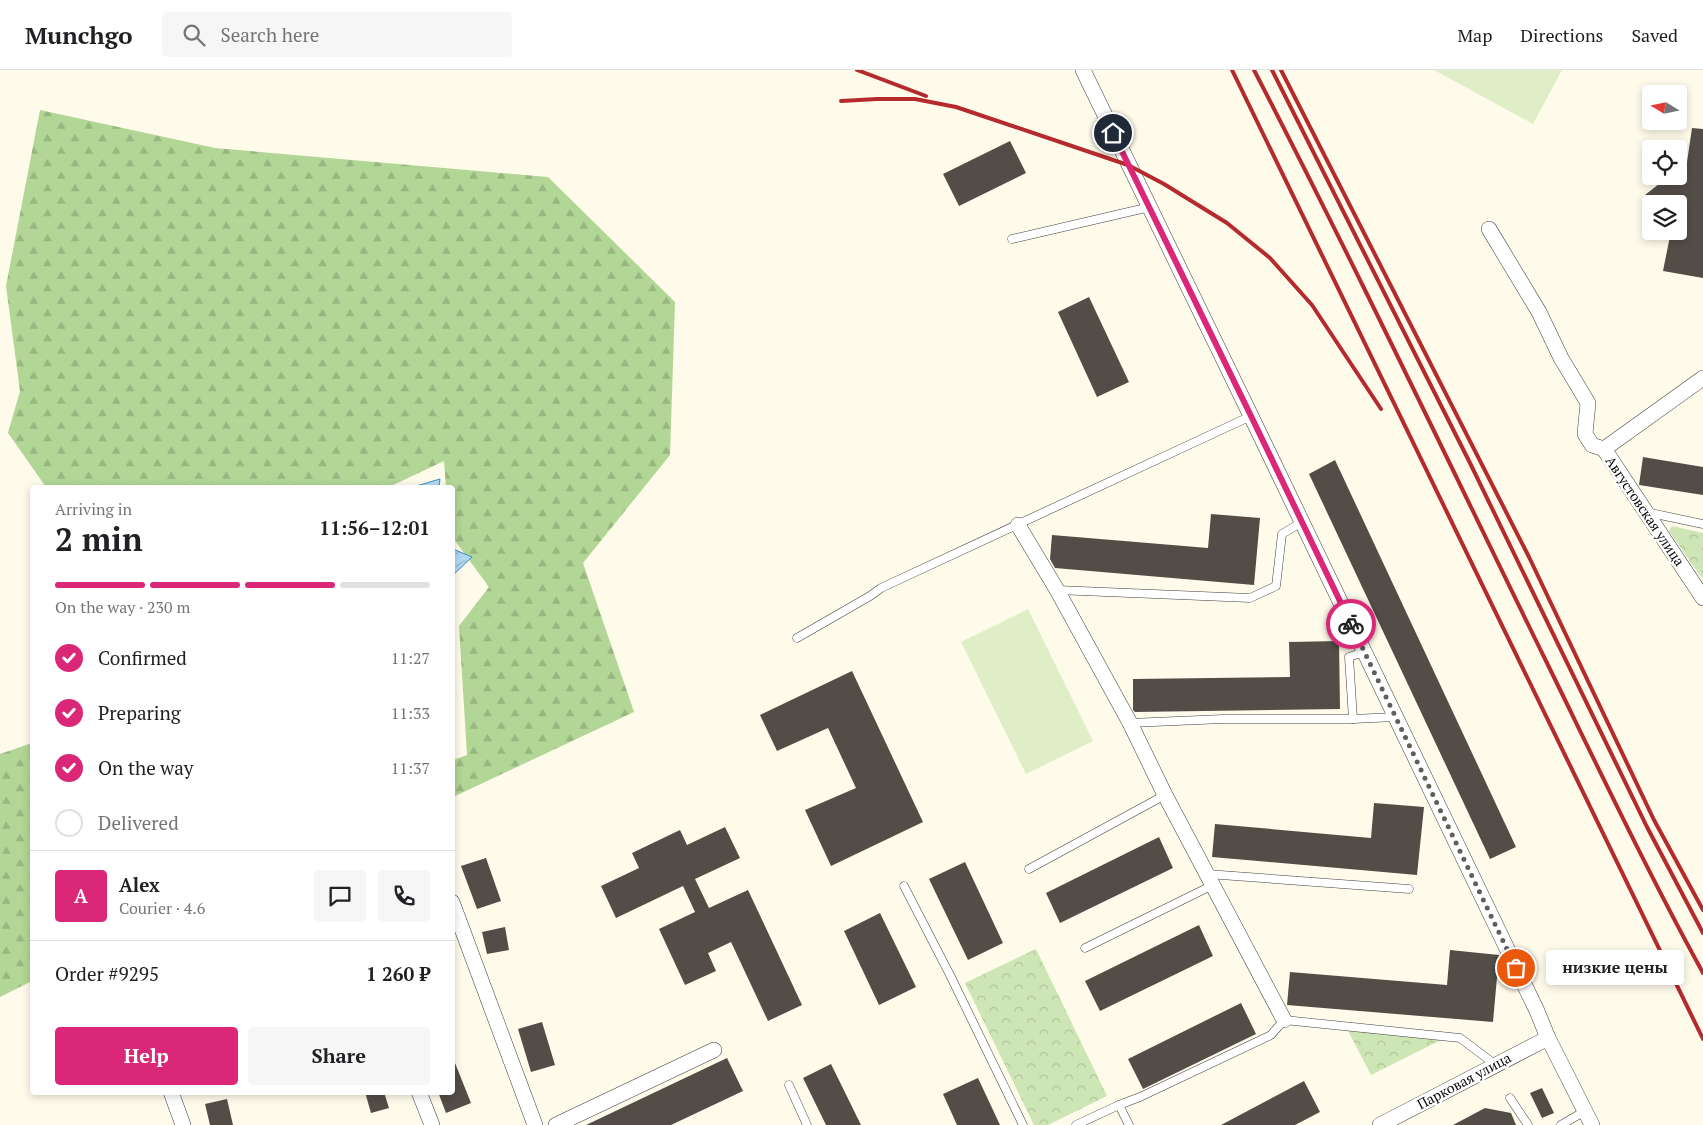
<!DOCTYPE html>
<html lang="en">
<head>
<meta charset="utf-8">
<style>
	:root { --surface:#fff; --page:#f6f6f6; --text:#202124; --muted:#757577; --line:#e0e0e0; --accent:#db2777 }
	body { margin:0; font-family:"PT Serif",serif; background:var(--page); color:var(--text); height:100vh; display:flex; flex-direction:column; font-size:19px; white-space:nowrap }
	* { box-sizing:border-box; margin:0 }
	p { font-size:16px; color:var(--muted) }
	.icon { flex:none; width:28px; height:28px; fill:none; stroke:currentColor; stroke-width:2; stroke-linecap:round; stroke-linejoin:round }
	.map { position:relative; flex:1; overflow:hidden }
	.details { position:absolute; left:30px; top:415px; width:425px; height:610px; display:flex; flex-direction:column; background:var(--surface); border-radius:5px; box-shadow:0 2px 8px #0003 }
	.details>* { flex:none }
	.needle { width:32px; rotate:280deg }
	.buttons { position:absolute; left:1642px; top:15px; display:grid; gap:10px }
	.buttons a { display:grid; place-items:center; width:45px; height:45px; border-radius:5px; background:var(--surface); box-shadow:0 2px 8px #0003; font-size:25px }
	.pin { position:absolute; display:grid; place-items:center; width:42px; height:42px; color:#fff; margin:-21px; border:2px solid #fff; border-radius:50%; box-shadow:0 1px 5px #0007 }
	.courier { position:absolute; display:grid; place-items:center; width:50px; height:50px; margin:-25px; border:4px solid #db2777; border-radius:50%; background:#fff; color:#222; box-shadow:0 1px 6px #0007 }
	.bubble { position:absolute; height:35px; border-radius:5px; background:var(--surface); box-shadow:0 2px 8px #0003; font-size:16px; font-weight:800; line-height:35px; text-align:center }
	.headline em { font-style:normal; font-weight:800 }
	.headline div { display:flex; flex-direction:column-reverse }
	.headline { display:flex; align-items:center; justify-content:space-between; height:85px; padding:0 25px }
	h1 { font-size:32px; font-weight:800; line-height:38px }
	.bar { display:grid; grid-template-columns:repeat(4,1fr); gap:8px 5px; align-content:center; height:60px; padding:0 25px }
	.bar i { height:6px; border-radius:4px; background:var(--line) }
	.bar .selected { background:var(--accent) }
	.bar p { grid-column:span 4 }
	.line { display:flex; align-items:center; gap:12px; padding:0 25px; border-top:1px solid var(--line) }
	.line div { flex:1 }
	.round { display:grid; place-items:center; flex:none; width:52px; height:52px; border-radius:5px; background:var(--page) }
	ol { padding:0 25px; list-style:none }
	li { display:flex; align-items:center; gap:15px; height:55px }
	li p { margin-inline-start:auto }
	li .icon { padding:5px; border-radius:50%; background:var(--accent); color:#fff; stroke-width:4 }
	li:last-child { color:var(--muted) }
	li i { width:28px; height:28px; border:2px solid var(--line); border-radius:50% }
	.button { display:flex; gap:10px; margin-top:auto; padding:10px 25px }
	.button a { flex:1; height:58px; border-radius:5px; background:var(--accent); color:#fff; font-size:20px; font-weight:800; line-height:58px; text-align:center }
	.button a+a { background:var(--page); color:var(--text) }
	header { display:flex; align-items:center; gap:30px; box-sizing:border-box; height:70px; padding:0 25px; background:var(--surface); border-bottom:1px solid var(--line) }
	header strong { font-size:24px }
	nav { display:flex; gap:28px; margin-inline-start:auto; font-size:18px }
	.search { width:350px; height:45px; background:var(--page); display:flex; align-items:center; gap:12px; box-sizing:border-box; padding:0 18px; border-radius:5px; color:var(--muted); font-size:19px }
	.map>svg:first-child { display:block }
</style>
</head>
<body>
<header>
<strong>Munchgo</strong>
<div class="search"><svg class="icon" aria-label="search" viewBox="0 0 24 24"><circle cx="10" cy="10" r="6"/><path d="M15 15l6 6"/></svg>Search here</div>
<nav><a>Map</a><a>Directions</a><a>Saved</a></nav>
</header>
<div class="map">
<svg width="1703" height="1055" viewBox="0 0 1703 1055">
	<defs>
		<pattern id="forest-firs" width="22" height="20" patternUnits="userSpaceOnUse" patternTransform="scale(1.25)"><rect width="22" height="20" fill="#b1d696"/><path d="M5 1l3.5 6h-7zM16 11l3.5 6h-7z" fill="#97b680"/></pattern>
		<pattern id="park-crowns" width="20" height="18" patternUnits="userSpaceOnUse" patternTransform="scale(1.25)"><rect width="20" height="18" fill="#cee6b6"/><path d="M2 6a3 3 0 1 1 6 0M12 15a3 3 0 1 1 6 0" fill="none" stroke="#b0c49b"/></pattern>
		<pattern id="water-waves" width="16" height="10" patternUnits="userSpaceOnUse" patternTransform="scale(1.25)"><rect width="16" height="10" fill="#b2d9f3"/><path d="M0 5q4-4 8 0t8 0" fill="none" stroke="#98b9cf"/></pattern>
	</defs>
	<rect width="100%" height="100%" fill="#fefbeb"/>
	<g fill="url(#forest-firs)">
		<polygon points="40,40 215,78 548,107 675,232 670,385 583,493 634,642 453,727 453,690 467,685 459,556 489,517 453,468 452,418 446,417 444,391 389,417 46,417 8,363 20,321 6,216"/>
		<polygon points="32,673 32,911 0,927 0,684"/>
	</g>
	<g fill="url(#park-crowns)">
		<polygon points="1672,456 1703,463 1703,507 1701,507 1669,461"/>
		<polygon points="1036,879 1107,1026 1048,1055 1034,1055 965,913"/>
		<polygon points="1347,959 1443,969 1371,1005"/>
	</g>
	<g fill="#e0eec8">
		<polygon points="1434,0 1562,0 1533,54"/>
		<polygon points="1028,539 1093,671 1026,704 961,572"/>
	</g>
	<g fill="url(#water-waves)" stroke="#3c8cc7">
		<polygon points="440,409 439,417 412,417 413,417"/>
		<polygon points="453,479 472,487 453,505"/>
	</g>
	<g fill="#534d48">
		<polygon points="1692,58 1703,59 1703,208 1663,201 1671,161 1679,161 1679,134 1652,134 1645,125 1669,106 1679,106 1679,99 1687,92"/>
		<polygon points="1010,71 1026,103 959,136 943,104"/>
		<polygon points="1089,227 1129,312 1097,327 1058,242"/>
		<polygon points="1643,387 1703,397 1703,425 1639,415"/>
		<polygon points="1335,390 1516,777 1490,789 1309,404"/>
		<polygon points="1211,444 1260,448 1254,515 1055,498 1050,489 1052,465 1208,478"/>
		<polygon points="1339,571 1340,639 1135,642 1133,640 1133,609 1290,607 1289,572"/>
		<polygon points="852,601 923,752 831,796 805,740 856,718 828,658 777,681 760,645"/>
		<polygon points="1374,733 1424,737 1417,805 1212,787 1215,754 1371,768"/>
		<polygon points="725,757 740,788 695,809 709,838 748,820 802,935 768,951 731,872 708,883 716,901 685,915 659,859 695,842 683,816 616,848 601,816 639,798 632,783 680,760 687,775"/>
		<polygon points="1159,767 1173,798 1060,853 1046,823"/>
		<polygon points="486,788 501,831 477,839 461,796"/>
		<polygon points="965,792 1003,873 968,890 929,809"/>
		<polygon points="880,843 916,917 879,935 844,861"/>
		<polygon points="1199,855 1213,886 1100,941 1085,911"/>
		<polygon points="505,857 509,880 487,884 482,862"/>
		<polygon points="1450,880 1499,885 1493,952 1287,935 1290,902 1447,915"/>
		<polygon points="1241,933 1256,964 1143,1019 1128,989"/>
		<polygon points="542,952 555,995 531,1002 518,959"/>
		<polygon points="453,988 471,1033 446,1043 438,1022 452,1022"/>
		<polygon points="727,988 743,1021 671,1055 586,1055"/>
		<polygon points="831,994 861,1055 826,1055 803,1008"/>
		<polygon points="978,1008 1000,1055 957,1055 943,1024"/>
		<polygon points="1304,1011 1320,1042 1295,1055 1221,1055"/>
		<polygon points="1542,1018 1554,1043 1542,1048 1530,1023"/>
		<polygon points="365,1022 384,1022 389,1038 371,1043"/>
		<polygon points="227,1029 233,1055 210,1055 205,1034"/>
		<polygon points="1485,1038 1511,1043 1516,1055 1453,1055"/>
	</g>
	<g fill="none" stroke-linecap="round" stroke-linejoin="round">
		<g stroke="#3e3e3e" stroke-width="9">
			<g id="lane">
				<polyline points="1012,169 1150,137"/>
				<polyline points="1646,442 1703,454"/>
				<polyline points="1057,520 1250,528 1276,516 1282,464 1302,452"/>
				<polyline points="797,568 870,526 881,518 1251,346"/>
				<polyline points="1353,649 1349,587 1364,582"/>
				<polyline points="1130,653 1223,649 1353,649 1395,647"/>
				<polyline points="1029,799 1165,725"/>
				<polyline points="1207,804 1409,819"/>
				<polyline points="904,816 950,905 1023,1055"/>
				<polyline points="1085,878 1213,815"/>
				<polyline points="789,1015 807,1055"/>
				<polyline points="1510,1028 1528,1055"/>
				<polyline points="1119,1035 1129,1055"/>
				<polyline points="1076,1055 1119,1035 1140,1027 1271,965 1284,950 1460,968 1496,995"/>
				<polyline points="1561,1055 1585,1041"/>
			</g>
		</g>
		<g stroke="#3e3e3e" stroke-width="16">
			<g id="street">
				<polyline points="1083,0 1251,346 1537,941 1548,968 1592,1055"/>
				<polyline points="1489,159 1539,242 1561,288 1588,333 1585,364 1592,375 1604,379"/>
				<polyline points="1604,379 1703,528"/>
				<polyline points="1604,379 1703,308"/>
				<polyline points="1018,455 1057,520 1130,653 1165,725 1284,950"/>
				<polyline points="452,832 535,1055"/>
				<polyline points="171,1022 183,1055"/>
				<polyline points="419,1022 432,1055"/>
				<polyline points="556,1055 714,980"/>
				<polyline points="1380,1055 1548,968"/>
			</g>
		</g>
		<use href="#lane" stroke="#fff" stroke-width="8"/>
		<use href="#street" stroke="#fff" stroke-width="15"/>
		<g stroke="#b52a2d" stroke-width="4">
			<polyline points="857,0 926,26"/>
			<polyline points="1232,0 1703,969"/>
			<path d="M1254,0C1355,195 1449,393 1546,591C1597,695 1647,801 1703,903"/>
			<polyline points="1272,0 1469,391 1647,757 1703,863"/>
			<polyline points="1281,0 1529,487 1654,750 1703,840"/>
			<polyline points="841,31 877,29 915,29 956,37 1128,95 1164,114 1227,153 1270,188 1312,235 1381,339"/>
		</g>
	</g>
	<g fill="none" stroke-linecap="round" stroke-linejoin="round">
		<polyline stroke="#605f59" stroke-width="5" stroke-dasharray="0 9" points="1351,554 1516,898"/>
		<polyline stroke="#db2777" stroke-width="6" points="1113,63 1251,346 1351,554"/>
	</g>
	<g text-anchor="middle" stroke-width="5" stroke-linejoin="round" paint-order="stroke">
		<g font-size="14" fill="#0b0b0b" stroke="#fff">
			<text transform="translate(1645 441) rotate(56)" y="5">Августовская улица</text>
			<text transform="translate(1464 1011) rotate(-28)" y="5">Парковая улица</text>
		</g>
	</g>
</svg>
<div class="buttons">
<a><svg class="needle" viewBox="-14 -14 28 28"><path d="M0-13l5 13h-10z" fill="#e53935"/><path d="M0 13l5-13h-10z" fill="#757577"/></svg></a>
<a><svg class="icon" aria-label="locate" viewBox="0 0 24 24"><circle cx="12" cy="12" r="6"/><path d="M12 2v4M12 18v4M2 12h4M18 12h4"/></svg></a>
<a><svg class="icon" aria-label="layers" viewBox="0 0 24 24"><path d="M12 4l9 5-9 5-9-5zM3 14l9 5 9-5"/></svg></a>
</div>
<div class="pin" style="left:1516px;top:898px;background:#ea580c"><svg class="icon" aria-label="bag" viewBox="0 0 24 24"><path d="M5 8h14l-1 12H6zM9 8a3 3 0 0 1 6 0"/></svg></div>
<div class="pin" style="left:1113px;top:63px;background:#1f2937"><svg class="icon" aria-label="home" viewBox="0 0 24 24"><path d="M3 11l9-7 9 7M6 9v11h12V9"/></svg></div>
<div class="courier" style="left:1351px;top:554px"><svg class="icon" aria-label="bike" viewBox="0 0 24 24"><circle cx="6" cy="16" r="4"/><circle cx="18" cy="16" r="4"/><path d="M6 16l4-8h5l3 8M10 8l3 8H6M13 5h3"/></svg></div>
<div class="bubble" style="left:1546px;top:880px;width:138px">низкие цены</div>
<section class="details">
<div class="headline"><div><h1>2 min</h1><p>Arriving in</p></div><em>11:56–12:01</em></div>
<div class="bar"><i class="selected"></i><i class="selected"></i><i class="selected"></i><i></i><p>On the way · 230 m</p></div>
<ol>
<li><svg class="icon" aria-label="check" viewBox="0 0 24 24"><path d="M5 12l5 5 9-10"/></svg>Confirmed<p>11:27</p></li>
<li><svg class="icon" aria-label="check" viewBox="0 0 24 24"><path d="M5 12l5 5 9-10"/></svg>Preparing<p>11:33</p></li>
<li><svg class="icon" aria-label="check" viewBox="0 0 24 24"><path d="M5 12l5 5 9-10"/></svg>On the way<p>11:37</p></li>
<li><i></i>Delivered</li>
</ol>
<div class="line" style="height:90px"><b class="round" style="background:var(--accent);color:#fff">A</b><div><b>Alex</b><p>Courier · 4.6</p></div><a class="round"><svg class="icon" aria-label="chat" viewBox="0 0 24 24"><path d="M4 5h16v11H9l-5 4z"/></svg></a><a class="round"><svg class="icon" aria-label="phone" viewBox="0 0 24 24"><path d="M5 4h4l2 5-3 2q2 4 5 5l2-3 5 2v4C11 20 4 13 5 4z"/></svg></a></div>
<div class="line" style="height:65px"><div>Order #9295</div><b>1 260 ₽</b></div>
<div class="button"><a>Help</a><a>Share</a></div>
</section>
</div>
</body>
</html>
